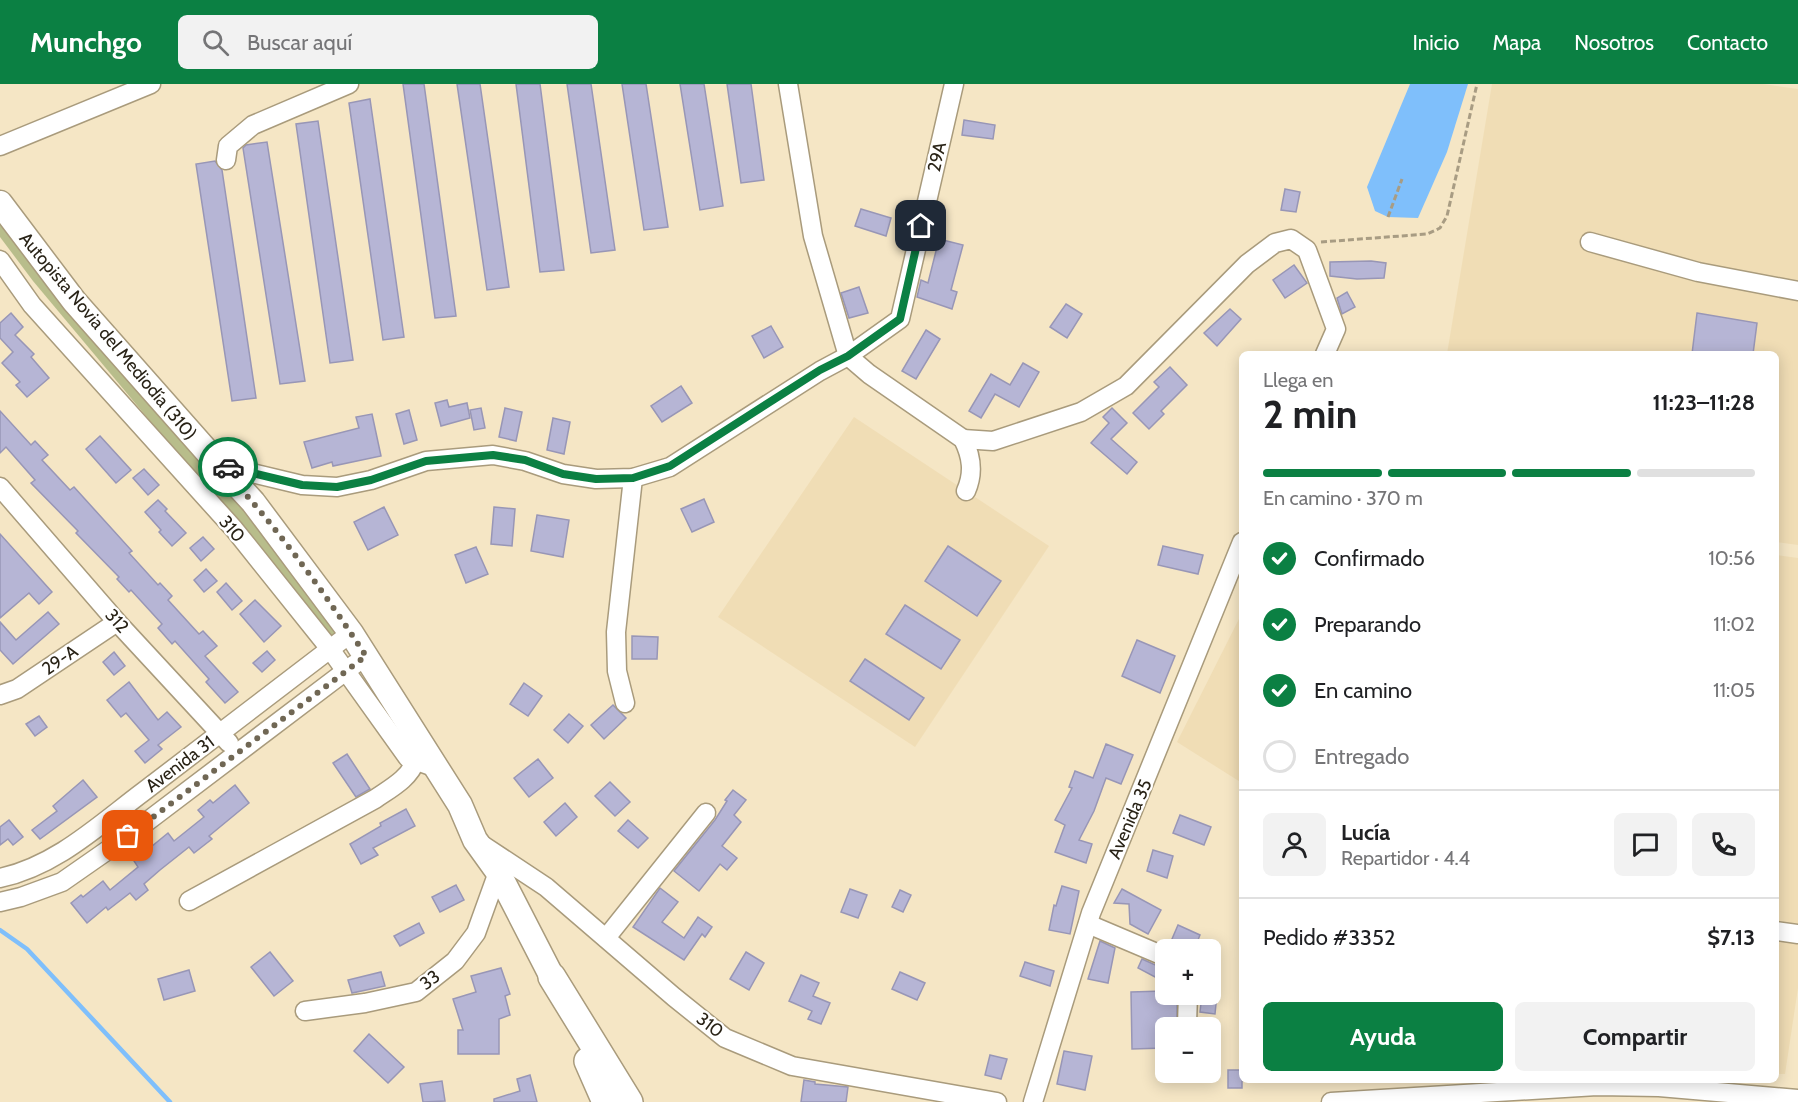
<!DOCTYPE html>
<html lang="es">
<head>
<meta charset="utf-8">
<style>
	:root { --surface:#fff; --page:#f2f2f2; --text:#202124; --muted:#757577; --line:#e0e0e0; --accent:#0b8043 }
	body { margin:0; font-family:Cabin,sans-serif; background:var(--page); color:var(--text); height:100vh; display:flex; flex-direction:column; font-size:22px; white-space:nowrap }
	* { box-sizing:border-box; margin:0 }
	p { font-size:20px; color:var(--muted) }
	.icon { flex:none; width:33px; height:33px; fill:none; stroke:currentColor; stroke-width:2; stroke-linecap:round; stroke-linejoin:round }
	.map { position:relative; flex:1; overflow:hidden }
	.panel { position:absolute; left:1239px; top:267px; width:540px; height:732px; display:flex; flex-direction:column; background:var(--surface); border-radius:9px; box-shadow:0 3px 15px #0003 }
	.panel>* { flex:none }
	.controls { position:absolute; left:1155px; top:855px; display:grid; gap:12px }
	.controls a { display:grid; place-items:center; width:66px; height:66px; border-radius:9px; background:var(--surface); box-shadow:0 3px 15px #0003; font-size:30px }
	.pin { position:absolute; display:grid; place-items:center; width:51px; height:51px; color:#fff; margin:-26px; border-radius:12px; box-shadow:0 3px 9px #0006 }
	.courier { position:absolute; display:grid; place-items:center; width:60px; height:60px; margin:-30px; border:4px solid #0b8043; border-radius:50%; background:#fff; color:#222; box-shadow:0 2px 8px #0007 }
	.headline em { font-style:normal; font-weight:700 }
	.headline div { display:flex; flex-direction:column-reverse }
	.headline { display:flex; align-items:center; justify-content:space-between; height:102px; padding:0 24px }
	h1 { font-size:39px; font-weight:700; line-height:45px }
	.bar { display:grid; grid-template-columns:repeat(4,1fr); gap:9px 6px; align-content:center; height:72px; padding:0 24px }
	.bar i { height:8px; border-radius:4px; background:var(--line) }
	.bar .on { background:var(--accent) }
	.bar p { grid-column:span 4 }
	.line { display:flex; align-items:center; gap:15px; padding:0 24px; border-top:2px solid var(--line) }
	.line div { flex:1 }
	.round { display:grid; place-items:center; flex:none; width:63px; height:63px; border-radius:9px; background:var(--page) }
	ol { padding:0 24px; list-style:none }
	li { display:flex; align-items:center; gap:18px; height:66px }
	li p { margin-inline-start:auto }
	li .icon { padding:6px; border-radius:50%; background:var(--accent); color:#fff; stroke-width:4 }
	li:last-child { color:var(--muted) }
	li i { width:33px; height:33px; border:3px solid var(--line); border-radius:50% }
	.cta { display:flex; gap:12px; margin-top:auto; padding:12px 24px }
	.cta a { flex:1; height:69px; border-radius:9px; background:var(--accent); color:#fff; font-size:24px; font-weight:700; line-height:69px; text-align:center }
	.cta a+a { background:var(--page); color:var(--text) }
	header { display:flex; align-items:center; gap:36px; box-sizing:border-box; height:84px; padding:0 30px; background:var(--accent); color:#fff }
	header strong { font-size:28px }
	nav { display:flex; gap:33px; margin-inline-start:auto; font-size:21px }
	.search { width:420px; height:54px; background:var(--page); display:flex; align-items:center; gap:15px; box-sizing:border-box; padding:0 21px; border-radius:9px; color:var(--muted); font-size:22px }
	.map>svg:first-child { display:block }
</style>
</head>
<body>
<header>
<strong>Munchgo</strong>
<div class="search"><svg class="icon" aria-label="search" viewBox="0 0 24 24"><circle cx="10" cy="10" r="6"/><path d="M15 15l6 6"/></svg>Buscar aquí</div>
<nav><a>Inicio</a><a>Mapa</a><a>Nosotros</a><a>Contacto</a></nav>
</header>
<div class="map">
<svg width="1798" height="1018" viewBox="0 0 1798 1018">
	<rect width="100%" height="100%" fill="#f5e6c5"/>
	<g fill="#f0ddb5">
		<polygon points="1492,0 1763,0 1798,5 1798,461 1776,458 1776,270 1447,270"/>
		<polygon points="854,333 1049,462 915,663 718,533"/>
		<polygon points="1776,471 1798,474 1798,904 1785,990 1776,990"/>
		<polygon points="1242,529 1242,699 1177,658"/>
	</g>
	<polygon fill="#b8bd8b" points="0,136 250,431 339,546 334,552 329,551 33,197 0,153"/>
	<polygon fill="#7fbffb" points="1410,0 1468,0 1447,68 1418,134 1388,133 1375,127 1367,103"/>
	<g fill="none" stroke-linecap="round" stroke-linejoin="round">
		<polyline stroke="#7fbffb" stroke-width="4.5" points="0,846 27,865 170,1018"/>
	</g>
	<g fill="#b6b5d5" stroke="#9896b6" stroke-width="1.5">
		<polygon points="403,0 424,0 456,232 435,234"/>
		<polygon points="457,0 480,0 509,203 487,206"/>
		<polygon points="516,0 540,0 564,186 540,188"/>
		<polygon points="567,0 591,0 615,166 591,169"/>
		<polygon points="622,0 646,0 668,143 644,146"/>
		<polygon points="680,0 704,0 723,122 700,126"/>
		<polygon points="727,0 751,0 764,96 741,99"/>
		<polygon points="370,15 404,253 383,256 349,19"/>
		<polygon points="964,36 995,41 993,55 962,51"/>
		<polygon points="318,37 353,276 330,279 296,40"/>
		<polygon points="267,58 305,297 280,300 243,64 246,61"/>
		<polygon points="215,77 222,86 256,314 232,317 196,80"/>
		<polygon points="1285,105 1300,108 1296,128 1281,126"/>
		<polygon points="861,125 891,134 886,152 855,142"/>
		<polygon points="939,155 963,161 951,206 957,208 952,225 917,213 921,196 928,199"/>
		<polygon points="1371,177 1386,179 1384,194 1357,195 1330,192 1330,178"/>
		<polygon points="1294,181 1307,199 1285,214 1273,196"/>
		<polygon points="859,203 868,229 849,234 841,209"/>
		<polygon points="1347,208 1355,223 1342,230 1337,214"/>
		<polygon points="1066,220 1082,230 1067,254 1050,243"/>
		<polygon points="1230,225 1241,235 1217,262 1204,249"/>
		<polygon points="11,229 23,243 15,251 34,270 31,273 49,294 27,313 16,301 20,298 2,279 13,268 0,254 0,239"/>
		<polygon points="1697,229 1757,239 1753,270 1692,270"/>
		<polygon points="771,242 783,263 764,274 752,252"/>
		<polygon points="926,246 940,255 916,295 902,287"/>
		<polygon points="1023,279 1039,288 1019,323 995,310 981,334 969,327 991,290 1010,301"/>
		<polygon points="1170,283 1187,301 1161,327 1164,330 1149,345 1133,329 1159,303 1154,298"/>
		<polygon points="681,302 692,319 662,338 651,322"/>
		<polygon points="447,316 449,323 467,319 470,334 441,342 435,319"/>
		<polygon points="481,324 485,344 474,346 470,326"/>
		<polygon points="505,324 522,328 516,357 499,353"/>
		<polygon points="1112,324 1127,339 1111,355 1137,378 1127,390 1091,359 1109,339 1103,333"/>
		<polygon points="409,326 417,356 404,360 396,330"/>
		<polygon points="0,327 31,361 35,357 48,371 42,376 70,406 74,403 132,467 129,469 158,501 160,499 172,512 168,516 199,550 203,547 217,562 205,572 238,608 225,619 206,598 209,595 175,557 172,560 158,544 162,540 131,506 129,508 117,495 119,493 76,449 78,447 31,399 35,396 6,363 0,369"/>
		<polygon points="372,330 381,372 333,382 332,378 312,384 304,358 359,344 356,333"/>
		<polygon points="553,334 570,338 564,370 547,366"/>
		<polygon points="100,352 131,386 116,399 86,365"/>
		<polygon points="144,385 159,401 148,411 133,394"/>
		<polygon points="704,415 714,438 692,448 681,425"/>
		<polygon points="158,416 167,425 165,427 186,449 172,462 159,448 161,446 145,428"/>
		<polygon points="384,423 398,451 368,466 354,438"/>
		<polygon points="494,423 515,425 512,462 491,460"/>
		<polygon points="537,431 569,436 563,473 531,467"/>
		<polygon points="0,450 52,508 39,520 29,509 0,534"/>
		<polygon points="203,453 214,465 201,477 190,464"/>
		<polygon points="948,462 1001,497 977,532 925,497"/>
		<polygon points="1163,462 1203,471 1198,490 1158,481"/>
		<polygon points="476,463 488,490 466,499 455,471"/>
		<polygon points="206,485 217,497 204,508 194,496"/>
		<polygon points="226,499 242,517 232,526 217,508"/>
		<polygon points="255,516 281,542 264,558 240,530"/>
		<polygon points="905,521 960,556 941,585 886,550"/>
		<polygon points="48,528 59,540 13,580 0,566 0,538 16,556"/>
		<polygon points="632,552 658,553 657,575 632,575"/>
		<polygon points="1137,556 1175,572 1160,609 1122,592"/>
		<polygon points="267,567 275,576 262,588 253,579"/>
		<polygon points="114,568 125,582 114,591 103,578"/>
		<polygon points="865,575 924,614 909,636 850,597"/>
		<polygon points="129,598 158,636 167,628 181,643 158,661 162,665 145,679 135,667 149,656 126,629 121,633 107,616"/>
		<polygon points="524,599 542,612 528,632 510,620"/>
		<polygon points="613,621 626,634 604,655 591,641"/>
		<polygon points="569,630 583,642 568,659 554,646"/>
		<polygon points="39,632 47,643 35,652 26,640"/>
		<polygon points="1106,660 1133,671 1121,700 1106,694 1094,727 1079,756 1092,760 1086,779 1055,768 1065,741 1055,736 1072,704 1069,703 1075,687 1093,694"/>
		<polygon points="347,670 370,705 356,713 333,679"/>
		<polygon points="538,675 553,694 529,713 514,694"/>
		<polygon points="83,696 97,713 40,755 32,746 57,727 53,722"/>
		<polygon points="610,698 630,718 615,732 595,712"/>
		<polygon points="235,701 249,719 209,752 212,755 194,769 189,763 160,786 144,800 148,806 136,816 130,809 108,826 106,823 87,839 71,819 81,811 83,813 103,797 110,806 138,783 134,777 168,749 174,757 204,733 198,726 210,716 213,719"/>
		<polygon points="733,706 746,716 734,731 741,738 722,762 737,774 727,786 720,780 699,807 674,787 715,736 727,717 725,716"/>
		<polygon points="565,719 577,733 556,752 544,738"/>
		<polygon points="406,725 415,742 373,764 378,771 361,780 350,760 381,742 380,739"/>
		<polygon points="1180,731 1211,743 1204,761 1173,749"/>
		<polygon points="9,736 23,753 13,761 8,755 0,761 0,743"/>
		<polygon points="628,736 648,754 638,764 618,747"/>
		<polygon points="1153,766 1173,772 1167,794 1147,787"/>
		<polygon points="456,801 464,816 440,828 432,813"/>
		<polygon points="1062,802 1079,807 1070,850 1049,846 1054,821 1056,822"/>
		<polygon points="660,804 678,818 662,838 684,854 698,833 712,843 705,853 702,850 684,876 633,843"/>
		<polygon points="850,805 867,811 858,834 841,828"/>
		<polygon points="1122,805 1161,826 1148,850 1130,840 1129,820 1114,819"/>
		<polygon points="900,806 911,811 903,828 892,823"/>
		<polygon points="419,839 424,849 400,862 394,852"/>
		<polygon points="1178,841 1200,851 1194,866 1175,866 1169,862"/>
		<polygon points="1100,857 1115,864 1108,899 1088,895"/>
		<polygon points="270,868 293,897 274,912 251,883"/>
		<polygon points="746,868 764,879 749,906 730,895"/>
		<polygon points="1142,875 1160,883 1155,893 1138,884"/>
		<polygon points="1025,878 1054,887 1050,902 1020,892"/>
		<polygon points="501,884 510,910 505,912 510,931 499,935 499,970 458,970 458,946 463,946 453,915 476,908 471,892"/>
		<polygon points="189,886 195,907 164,916 158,895"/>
		<polygon points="381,888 385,902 352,909 348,896"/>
		<polygon points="900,888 925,899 917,916 892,905"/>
		<polygon points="801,891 819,899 813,912 830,919 821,940 808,935 812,927 789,917"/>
		<polygon points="1163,907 1163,910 1177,910 1177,943 1163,944 1164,964 1132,965 1131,908"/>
		<polygon points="1202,910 1217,910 1215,930 1200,928"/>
		<polygon points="369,950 404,983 388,999 354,967"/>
		<polygon points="1064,967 1092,972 1085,1006 1057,1000"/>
		<polygon points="990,971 1007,975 1001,995 985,991"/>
		<rect x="1228" y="986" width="14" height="18"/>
		<polygon points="530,991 537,1018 494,1018 494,1015 520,1007 517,995"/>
		<polygon points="804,996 815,998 815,1000 848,1003 846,1018 801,1018"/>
		<polygon points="442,997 445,1017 423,1018 420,1000"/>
	</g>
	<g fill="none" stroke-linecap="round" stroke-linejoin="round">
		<g stroke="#a99b7c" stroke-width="21">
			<g id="minor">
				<path d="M788,0L813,152L848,272L869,290L963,355C972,373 974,389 966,407"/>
				<polyline points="0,62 151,0"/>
				<polyline points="226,76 228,62 253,41 349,0"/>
				<polyline points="1590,158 1698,188 1798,207"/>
				<polyline points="0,176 32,221 234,445 330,565 408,674 437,684"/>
				<polyline points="963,355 993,357 1081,328 1126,302 1247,180 1275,159 1291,155 1307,166 1336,245 1325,270"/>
				<polyline points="219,381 302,401 337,403 371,396 426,377 493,371 525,377 563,390 596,395 633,394 670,383 820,287 848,272 900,235 954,0"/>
				<polyline points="0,403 117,538 229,659"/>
				<polyline points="0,611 17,605 117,538"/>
				<polyline points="625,619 617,587 616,548 633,394"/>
				<polyline points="484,762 546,803 674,913 725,954 792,982 997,1018"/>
				<path d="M0,794C56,782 99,741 143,708C213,655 281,602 351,549"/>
				<path d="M189,817L375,715C391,704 409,695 416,676"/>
				<polyline points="0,818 21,813 62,798 128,752 355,580"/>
				<polyline points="1088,840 1166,873"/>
				<polyline points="1776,847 1798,850"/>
				<polyline points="606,854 706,729"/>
				<polyline points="305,927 365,919 416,908 455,877 476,849 498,788"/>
				<polyline points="1187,940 1188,910"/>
				<polyline points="1033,1018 1091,829 1242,458"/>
				<polyline points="1331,1018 1597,1002 1659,1003 1798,1015"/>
			</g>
		</g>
		<g stroke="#a99b7c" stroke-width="27">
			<polyline id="major" points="0,119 74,217 219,381 253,418 351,549 460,721 475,756 498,788 552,893"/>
		</g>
		<g stroke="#a99b7c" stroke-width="30">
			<g id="highway">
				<polyline points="552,893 629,1018"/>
				<polyline points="588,977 606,1018"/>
			</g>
		</g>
		<g stroke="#a89c83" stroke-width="3" stroke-dasharray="6 3" stroke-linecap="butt">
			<polyline points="1388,133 1402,95"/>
			<polyline points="1321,158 1427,150 1440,144 1447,132 1477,0"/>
		</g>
		<use href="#minor" stroke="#fff" stroke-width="18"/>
		<use href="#major" stroke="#fff" stroke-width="24"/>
		<use href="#highway" stroke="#fff" stroke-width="27"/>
	</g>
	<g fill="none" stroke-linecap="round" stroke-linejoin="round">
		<path stroke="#706754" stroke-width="6" stroke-dasharray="0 10.8" d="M128,752L366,572C322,505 274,439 219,381L228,383"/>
		<polyline stroke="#0b8043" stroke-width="8" points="228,383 302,401 337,403 371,396 426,377 493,371 525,376 563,390 596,395 633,394 670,382 820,286 848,272 900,235 921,142"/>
	</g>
	<g text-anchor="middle" stroke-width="4.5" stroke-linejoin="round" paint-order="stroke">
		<g font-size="18" fill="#292317" stroke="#fff">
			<text transform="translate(937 73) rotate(-77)" y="6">29A</text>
			<text transform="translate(108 252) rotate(50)" y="6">Autopista Novia del Mediodía (310)</text>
			<text transform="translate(232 445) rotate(49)" y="6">310</text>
			<text transform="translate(117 537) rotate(48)" y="6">312</text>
			<text transform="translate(60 576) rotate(-34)" y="6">29-A</text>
			<text transform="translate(180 680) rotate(-37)" y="6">Avenida 31</text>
			<text transform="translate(1130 735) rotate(-67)" y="6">Avenida 35</text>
			<text transform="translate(430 896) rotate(-37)" y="6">33</text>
			<text transform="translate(710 941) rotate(37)" y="6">310</text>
		</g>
	</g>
</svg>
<div class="controls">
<a>+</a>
<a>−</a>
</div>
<div class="pin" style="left:128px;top:752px;background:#ea580c"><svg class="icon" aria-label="bag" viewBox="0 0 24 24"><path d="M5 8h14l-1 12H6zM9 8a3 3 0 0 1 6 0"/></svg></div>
<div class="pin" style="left:921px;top:142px;background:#1f2937"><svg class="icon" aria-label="home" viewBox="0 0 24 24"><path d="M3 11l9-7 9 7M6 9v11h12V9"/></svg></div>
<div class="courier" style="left:228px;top:383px"><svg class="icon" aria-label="car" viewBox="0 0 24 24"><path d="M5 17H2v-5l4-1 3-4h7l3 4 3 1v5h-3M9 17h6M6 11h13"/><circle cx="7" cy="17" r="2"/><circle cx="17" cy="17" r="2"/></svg></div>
<section class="panel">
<div class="headline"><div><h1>2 min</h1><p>Llega en</p></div><em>11:23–11:28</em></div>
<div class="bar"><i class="on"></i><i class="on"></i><i class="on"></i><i></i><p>En camino · 370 m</p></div>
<ol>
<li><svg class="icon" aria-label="check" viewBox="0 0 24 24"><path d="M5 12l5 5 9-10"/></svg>Confirmado<p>10:56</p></li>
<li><svg class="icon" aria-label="check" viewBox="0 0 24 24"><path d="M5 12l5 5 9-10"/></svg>Preparando<p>11:02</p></li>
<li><svg class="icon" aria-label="check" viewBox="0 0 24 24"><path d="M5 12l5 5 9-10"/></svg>En camino<p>11:05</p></li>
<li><i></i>Entregado</li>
</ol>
<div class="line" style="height:108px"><a class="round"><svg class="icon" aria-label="person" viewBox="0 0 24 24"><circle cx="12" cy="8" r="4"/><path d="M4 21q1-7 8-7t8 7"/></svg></a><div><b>Lucía</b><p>Repartidor · 4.4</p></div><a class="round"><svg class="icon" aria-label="chat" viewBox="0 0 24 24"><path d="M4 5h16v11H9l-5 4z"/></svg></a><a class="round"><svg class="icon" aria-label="phone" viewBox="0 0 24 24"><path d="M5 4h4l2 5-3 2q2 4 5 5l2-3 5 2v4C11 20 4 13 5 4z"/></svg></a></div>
<div class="line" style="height:78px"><div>Pedido #3352</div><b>$7.13</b></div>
<div class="cta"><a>Ayuda</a><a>Compartir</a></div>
</section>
</div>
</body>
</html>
